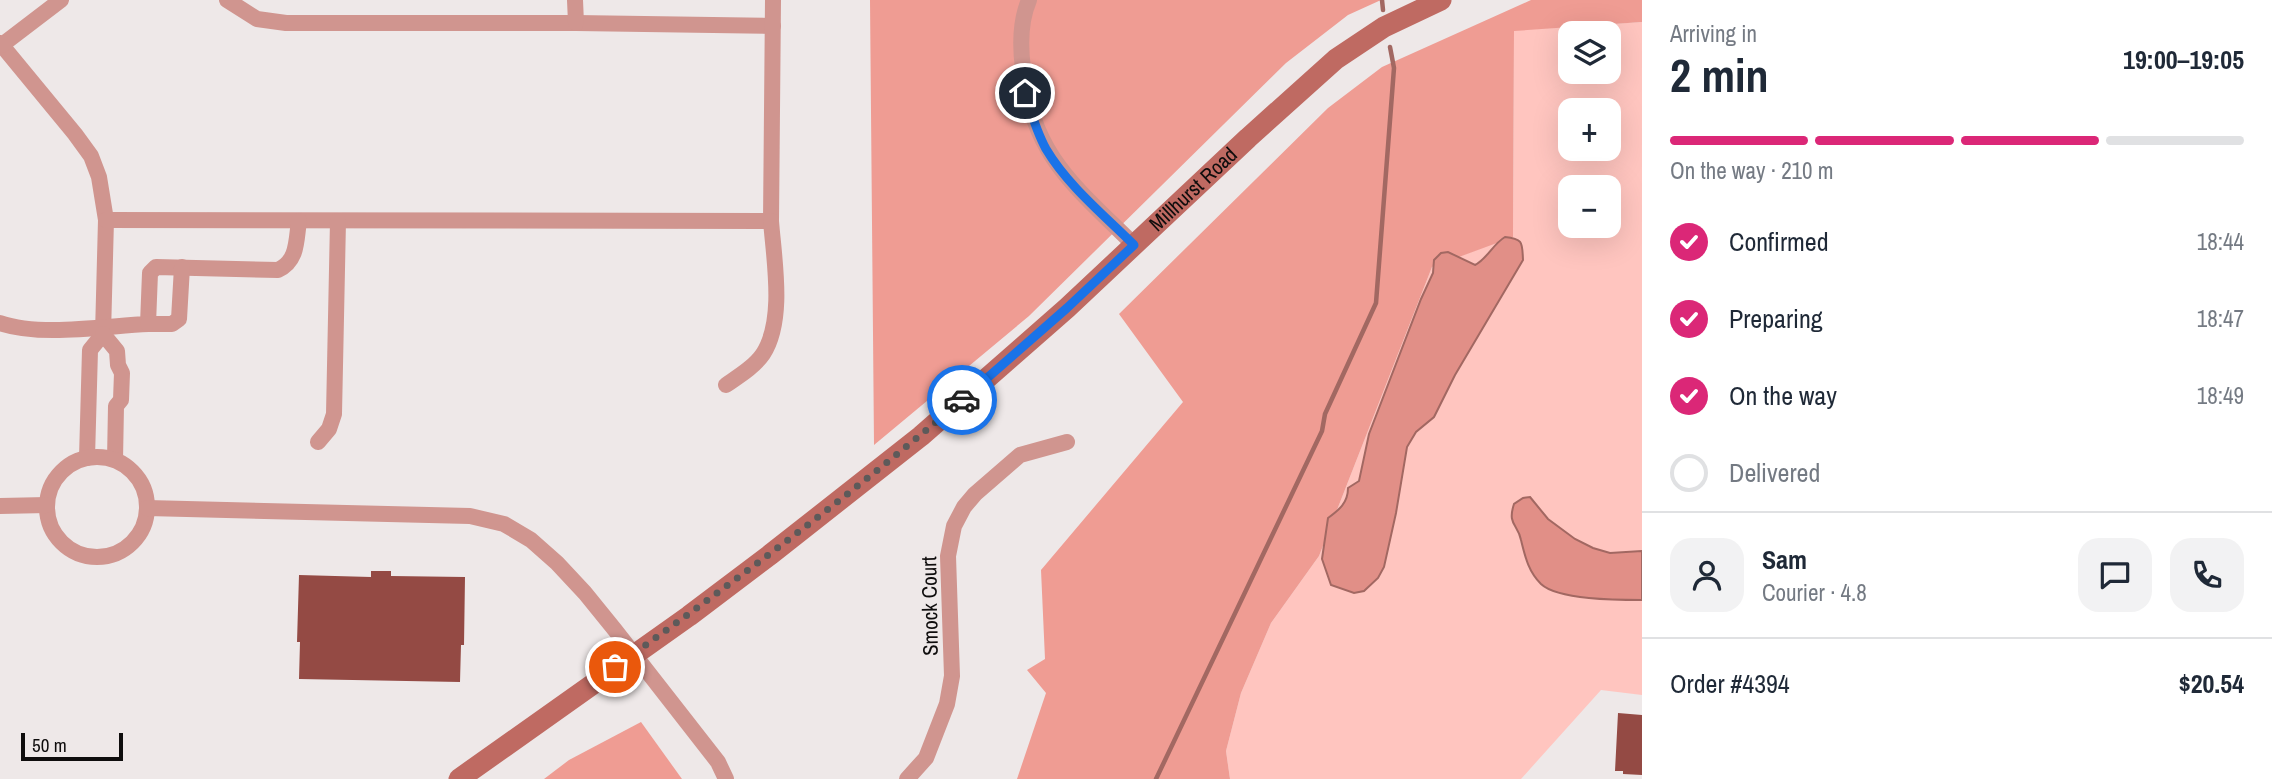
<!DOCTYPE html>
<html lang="en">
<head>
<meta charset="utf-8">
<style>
	:root { --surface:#fff; --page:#f2f2f3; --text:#1f2937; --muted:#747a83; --line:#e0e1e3; --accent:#db2777 }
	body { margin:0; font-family:"Archivo Narrow",sans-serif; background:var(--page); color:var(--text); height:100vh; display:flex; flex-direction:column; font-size:26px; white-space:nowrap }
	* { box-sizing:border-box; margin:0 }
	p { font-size:23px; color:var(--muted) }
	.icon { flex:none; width:38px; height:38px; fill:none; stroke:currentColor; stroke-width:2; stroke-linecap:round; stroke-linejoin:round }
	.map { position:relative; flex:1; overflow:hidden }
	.details { display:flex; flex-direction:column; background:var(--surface); width:630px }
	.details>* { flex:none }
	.buttons { position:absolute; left:1558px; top:21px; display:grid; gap:14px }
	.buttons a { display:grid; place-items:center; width:63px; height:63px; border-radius:14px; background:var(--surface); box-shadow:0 7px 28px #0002; font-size:35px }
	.scale { position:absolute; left:21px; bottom:18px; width:102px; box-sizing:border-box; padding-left:7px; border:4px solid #0f0d0d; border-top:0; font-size:19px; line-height:24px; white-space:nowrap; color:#0f0d0d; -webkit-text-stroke:5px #eee8e8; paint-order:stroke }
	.pin { position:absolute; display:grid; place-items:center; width:60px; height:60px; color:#fff; margin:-30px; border:4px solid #fff; border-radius:50%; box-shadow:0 2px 7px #0007 }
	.courier { position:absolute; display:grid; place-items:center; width:70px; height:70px; margin:-35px; border:5px solid #1a73e8; border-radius:50%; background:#fff; color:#222; box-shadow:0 2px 9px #0007 }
	.head em { font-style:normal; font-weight:700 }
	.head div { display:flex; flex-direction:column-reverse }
	.head { display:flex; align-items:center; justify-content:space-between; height:119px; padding:0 28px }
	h1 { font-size:46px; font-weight:700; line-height:52px }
	.bar { display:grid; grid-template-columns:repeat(4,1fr); gap:10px 7px; align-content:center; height:84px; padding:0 28px }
	.bar i { height:9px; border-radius:5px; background:var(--line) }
	.bar .current { background:var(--accent) }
	.bar p { grid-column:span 4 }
	.line { display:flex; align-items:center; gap:18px; padding:0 28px; border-top:2px solid var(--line) }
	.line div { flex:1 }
	.round { display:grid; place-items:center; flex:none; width:74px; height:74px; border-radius:21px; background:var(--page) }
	ol { padding:0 28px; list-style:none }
	li { display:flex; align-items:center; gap:21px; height:77px }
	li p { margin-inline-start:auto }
	li .icon { padding:7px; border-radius:50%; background:var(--accent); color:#fff; stroke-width:4 }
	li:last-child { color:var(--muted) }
	li i { width:38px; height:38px; border:4px solid var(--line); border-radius:50% }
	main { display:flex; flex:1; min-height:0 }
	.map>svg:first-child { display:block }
</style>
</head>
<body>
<main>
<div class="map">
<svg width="1642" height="779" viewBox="0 0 1642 779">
	<rect width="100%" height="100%" fill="#eee8e8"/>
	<path fill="#ffc5bf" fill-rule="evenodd" d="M1642,22V695L1601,690L1521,779H1230L1226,751L1241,693L1271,623L1319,556L1432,267L1513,236L1514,30ZM1570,33H1608V72H1570ZM1570,110H1608V149H1570ZM1570,187H1608V226H1570Z"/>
	<g fill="#ef9c93">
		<polygon points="870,0 1381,0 1348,15 1286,63 1029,316 874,445"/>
		<polygon points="1531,0 1642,0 1642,22 1514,31 1513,237 1432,267 1319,556 1271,623 1241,693 1226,751 1230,779 1017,779 1046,693 1027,670 1045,659 1041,570 1183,402 1119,314 1328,108 1382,67"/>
		<polygon points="641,722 682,779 544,779 569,760"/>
	</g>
	<g fill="#e18f87" stroke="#a26862" stroke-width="2">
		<path d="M1505,237C1524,239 1522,243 1523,260L1455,375L1434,417L1416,432L1407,447L1396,513L1384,567L1378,578L1364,591L1354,593L1331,585L1322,559L1328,518C1339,510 1348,503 1348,488L1359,481L1369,434L1421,299L1433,273L1434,260L1441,253L1448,252L1475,265C1487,259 1493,244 1505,237Z"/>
		<path d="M1530,497L1548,519L1575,539L1593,548L1610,553L1642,551V600C1618,600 1558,600 1541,584C1528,571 1525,556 1521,540C1518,524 1507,525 1514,504L1523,498Z"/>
	</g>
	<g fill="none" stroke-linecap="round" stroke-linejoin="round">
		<g stroke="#a26862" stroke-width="4.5">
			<polyline points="1382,0 1383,10"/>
			<polyline points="1156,779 1322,431 1325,414 1376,303 1394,68 1390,47"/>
		</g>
	</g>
	<g fill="#944a44">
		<polygon points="371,571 391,571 391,576 465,577 464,645 461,645 460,682 299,679 300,642 297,642 299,575 371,577"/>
		<polygon points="1618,713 1642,715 1642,775 1623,774 1623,771 1615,771"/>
	</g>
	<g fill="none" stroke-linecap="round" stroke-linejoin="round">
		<g stroke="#d0958f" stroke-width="16">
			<polyline points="227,0 257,19 286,23 576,23 773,26"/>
			<polyline points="575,0 576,23"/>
			<path d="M1029,0C1020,21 1020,46 1023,69C1032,156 1076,187 1134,245"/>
			<polyline points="0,43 75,134 91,156 99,177 106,220 103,334 90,350 87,458"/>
			<polyline points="2,45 61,0"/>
			<polyline points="106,220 771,221 773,0"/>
			<path d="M0,323C40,337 105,326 148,324L150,273L156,267L278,270C298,261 296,240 299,221"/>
			<polyline points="148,324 172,324 179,319 182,267"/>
			<polyline points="103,334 117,351 118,365 122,373 121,400 116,406 115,460"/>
			<path d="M726,385C739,376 754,367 763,354C785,320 774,260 771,221"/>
			<polyline points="318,442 329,429 334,414 338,221"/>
			<circle cx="97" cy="507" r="50"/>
			<polyline points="0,506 47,505"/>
			<polyline points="147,508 470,516 504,524 531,540 557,563 585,593 615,630 718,762 726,779"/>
			<polyline points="907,779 926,758 947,704 952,676 948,556 954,526 964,507 975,494 1020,455 1067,442"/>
		</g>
		<path stroke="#bf6a62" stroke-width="21" id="s1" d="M459,779L689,616L771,554L921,436L1067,308L1248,138L1336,59L1384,27L1441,0"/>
	</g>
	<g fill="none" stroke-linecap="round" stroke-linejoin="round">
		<path stroke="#5d5a5a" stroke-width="7" stroke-dasharray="0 12.6" d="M615,667C734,582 851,495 962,400"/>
		<path stroke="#1a73e8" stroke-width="9" d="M962,400L1067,308L1134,245C1104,215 1068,186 1046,149C1036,131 1031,112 1025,93"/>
	</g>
	<g text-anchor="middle" stroke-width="6" stroke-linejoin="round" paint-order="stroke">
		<g font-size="21" fill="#0f0d0d" stroke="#eee8e8">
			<text dy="7" stroke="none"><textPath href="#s1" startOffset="943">Millhurst Road</textPath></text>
			<text transform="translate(930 606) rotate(-91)" y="7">Smock Court</text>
		</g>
	</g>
</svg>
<div class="buttons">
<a><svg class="icon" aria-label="layers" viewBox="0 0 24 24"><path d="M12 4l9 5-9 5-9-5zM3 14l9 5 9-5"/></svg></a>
<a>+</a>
<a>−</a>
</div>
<div class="scale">50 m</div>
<div class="pin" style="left:615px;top:667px;background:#ea580c"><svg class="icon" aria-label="bag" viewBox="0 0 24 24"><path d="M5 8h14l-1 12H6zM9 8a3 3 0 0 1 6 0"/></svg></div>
<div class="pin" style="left:1025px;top:93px;background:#1f2937"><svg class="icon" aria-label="home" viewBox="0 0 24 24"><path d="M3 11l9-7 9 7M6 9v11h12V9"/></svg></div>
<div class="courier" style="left:962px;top:400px"><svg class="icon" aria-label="car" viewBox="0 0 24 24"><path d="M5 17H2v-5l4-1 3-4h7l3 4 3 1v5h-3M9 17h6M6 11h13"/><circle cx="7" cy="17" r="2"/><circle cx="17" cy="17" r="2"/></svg></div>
</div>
<section class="details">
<div class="head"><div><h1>2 min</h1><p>Arriving in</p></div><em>19:00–19:05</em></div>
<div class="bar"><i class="current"></i><i class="current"></i><i class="current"></i><i></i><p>On the way · 210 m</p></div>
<ol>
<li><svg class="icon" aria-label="check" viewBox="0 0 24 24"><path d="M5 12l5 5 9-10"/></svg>Confirmed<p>18:44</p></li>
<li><svg class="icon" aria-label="check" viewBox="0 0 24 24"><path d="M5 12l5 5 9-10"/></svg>Preparing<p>18:47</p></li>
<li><svg class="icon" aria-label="check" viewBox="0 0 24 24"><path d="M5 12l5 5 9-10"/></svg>On the way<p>18:49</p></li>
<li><i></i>Delivered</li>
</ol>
<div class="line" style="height:126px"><a class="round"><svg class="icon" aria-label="person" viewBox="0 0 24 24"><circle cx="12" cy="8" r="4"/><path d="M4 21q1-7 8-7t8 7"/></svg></a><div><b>Sam</b><p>Courier · 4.8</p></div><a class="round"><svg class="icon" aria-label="chat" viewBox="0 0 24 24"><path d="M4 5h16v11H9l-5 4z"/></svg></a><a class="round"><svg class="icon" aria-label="phone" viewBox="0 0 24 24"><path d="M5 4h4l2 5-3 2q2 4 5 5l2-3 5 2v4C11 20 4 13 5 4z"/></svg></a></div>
<div class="line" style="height:91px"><div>Order #4394</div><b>$20.54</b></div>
</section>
</main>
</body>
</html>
